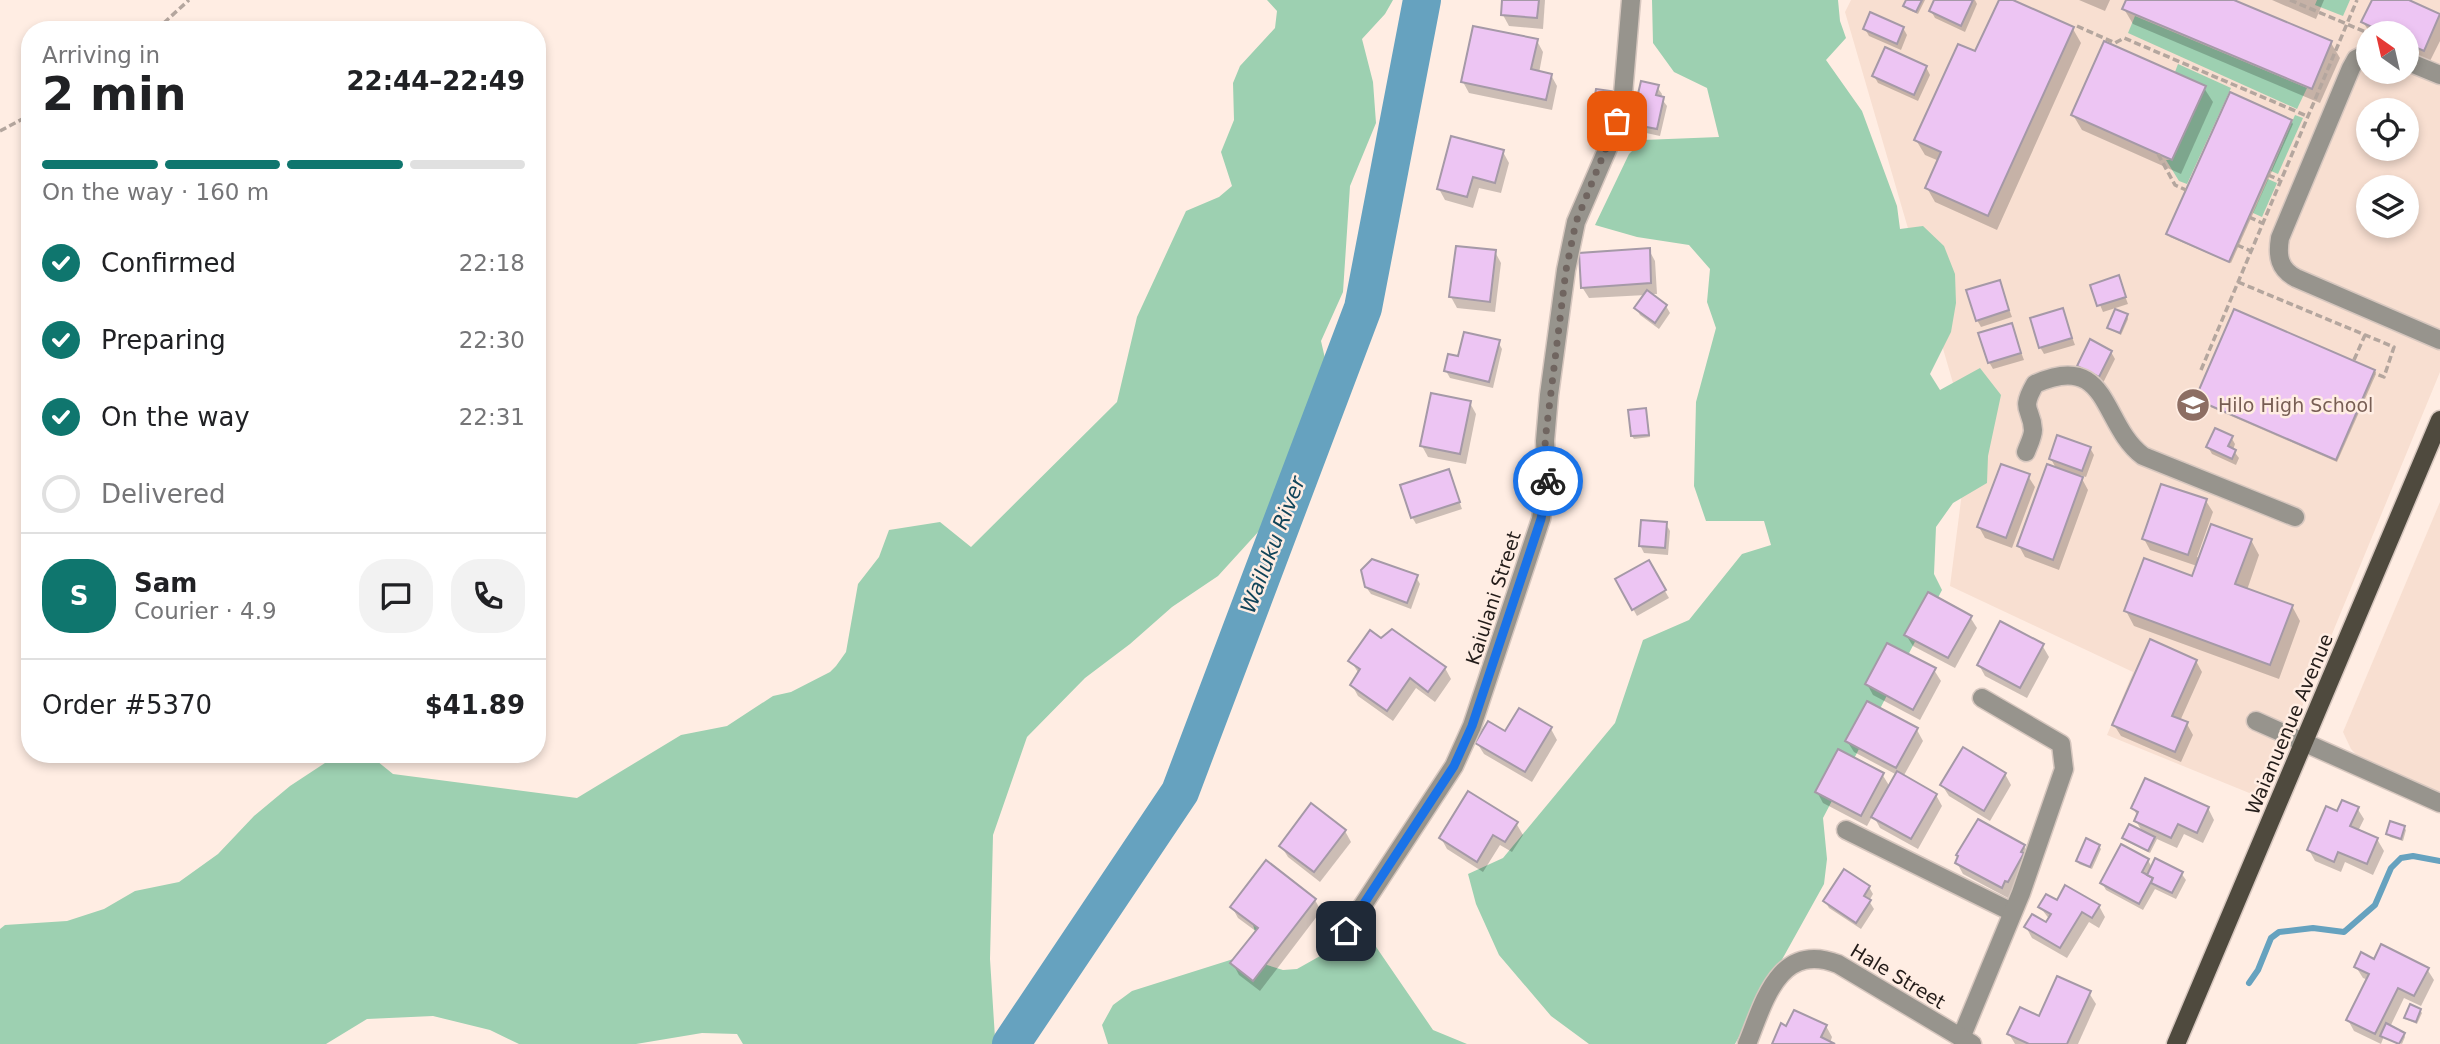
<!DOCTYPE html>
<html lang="en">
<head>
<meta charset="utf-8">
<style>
	:root { --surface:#fff; --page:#f2f2f2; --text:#202124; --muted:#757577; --line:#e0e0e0; --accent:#0f766e }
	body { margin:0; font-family:"DejaVu Sans",sans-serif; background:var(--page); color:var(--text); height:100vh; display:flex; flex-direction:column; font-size:26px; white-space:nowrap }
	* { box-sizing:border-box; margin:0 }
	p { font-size:23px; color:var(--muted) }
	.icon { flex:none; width:38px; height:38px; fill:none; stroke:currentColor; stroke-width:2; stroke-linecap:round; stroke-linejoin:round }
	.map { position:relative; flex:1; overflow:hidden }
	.side { position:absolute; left:21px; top:21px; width:525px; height:742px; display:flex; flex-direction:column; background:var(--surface); border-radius:28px; box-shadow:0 4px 10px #0003 }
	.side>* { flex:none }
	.needle { width:46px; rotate:326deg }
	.buttons { position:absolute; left:2356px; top:21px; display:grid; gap:14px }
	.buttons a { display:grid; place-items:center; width:63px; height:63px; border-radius:50%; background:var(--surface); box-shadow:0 4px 10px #0003; font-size:35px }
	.pin { position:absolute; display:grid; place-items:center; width:60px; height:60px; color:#fff; margin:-30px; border-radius:14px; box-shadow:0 4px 10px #0006 }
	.courier { position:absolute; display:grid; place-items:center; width:70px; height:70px; margin:-35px; border:5px solid #1a73e8; border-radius:50%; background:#fff; color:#222; box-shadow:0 2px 9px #0007 }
	.summary em { font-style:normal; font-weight:800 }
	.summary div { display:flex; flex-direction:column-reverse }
	.summary { display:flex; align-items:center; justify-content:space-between; height:119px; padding:0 21px }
	h1 { font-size:46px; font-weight:800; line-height:52px }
	.bar { display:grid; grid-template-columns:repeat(4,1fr); gap:10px 7px; align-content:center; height:84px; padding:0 21px }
	.bar i { height:9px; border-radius:5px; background:var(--line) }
	.bar .active { background:var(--accent) }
	.bar p { grid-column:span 4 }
	.line { display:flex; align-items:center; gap:18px; padding:0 21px; border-top:2px solid var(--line) }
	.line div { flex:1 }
	.round { display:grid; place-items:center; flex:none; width:74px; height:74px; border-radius:28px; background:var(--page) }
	ol { padding:0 21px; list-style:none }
	li { display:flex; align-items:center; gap:21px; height:77px }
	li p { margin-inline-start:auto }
	li .icon { padding:7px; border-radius:50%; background:var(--accent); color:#fff; stroke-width:4 }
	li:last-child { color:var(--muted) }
	li i { width:38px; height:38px; border:4px solid var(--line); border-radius:50% }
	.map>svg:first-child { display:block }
</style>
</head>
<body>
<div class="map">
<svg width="2440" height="1044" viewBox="0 0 2440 1044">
	<rect width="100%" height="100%" fill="#ffede3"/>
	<g fill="#f8dfd1" fill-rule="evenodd">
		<path d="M1851,0H2440V372L2264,799L2107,735L2133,672L1950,586L1969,438L1845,12ZM2368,33H2406V72H2368ZM2368,110H2406V149H2368ZM2368,187H2406V226H2368Z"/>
		<polygon points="2440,502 2440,795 2367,766 2351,749 2343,732"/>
	</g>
	<g fill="#9dd0b1">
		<polygon points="1267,0 1393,0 1385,14 1362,39 1373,82 1376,123 1350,186 1343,292 1321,341 1327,367 1296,457 1259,531 1218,576 1172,607 1130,644 1085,678 1027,737 993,835 990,959 995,1038 992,1044 743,1044 737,1034 702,1033 636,1044 519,1044 490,1030 433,1016 367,1019 326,1044 0,1044 0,929 5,925 67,921 104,909 135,891 179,882 218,854 254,816 290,786 328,761 372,757 393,774 577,798 681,735 727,726 773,696 791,692 830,672 836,666 846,652 858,584 879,557 889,530 940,522 971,547 1117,402 1137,317 1186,211 1219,197 1232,186 1221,152 1234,120 1233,83 1240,66 1275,28 1277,11"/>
		<polygon points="1652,0 1838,0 1840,21 1846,38 1826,60 1862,111 1897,206 1900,229 1923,226 1944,246 1955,274 1956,303 1951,332 1930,374 1940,390 1980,368 2001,395 1988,456 1987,483 1953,503 1936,527 1934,574 1942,590 1823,818 1827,859 1824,884 1735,1044 1589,1044 1551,1016 1499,955 1476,904 1468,874 1503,858 1615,723 1643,640 1689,620 1742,554 1771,545 1764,521 1706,521 1694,486 1696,402 1716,328 1707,302 1710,269 1689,245 1637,237 1595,225 1629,154 1643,140 1719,137 1707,88 1674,72 1653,43"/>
		<polygon points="2317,0 2350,0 2343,16 2315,5"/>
		<polygon points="2135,16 2307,88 2297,109 2128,33"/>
		<polygon points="2178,64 2231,88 2187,184 2179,181 2166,160 2172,160 2206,87 2175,72"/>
		<polygon points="2295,115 2303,118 2278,174 2271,171"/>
		<polygon points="2268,179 2277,183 2262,217 2253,213"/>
		<polygon points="1265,906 1267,965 1283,970 1297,969 1329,951 1342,927 1359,922 1433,1030 1467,1044 1108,1044 1102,1025 1113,1005 1132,991 1246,955 1256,935 1251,918"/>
	</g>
	<g fill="#0003">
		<polygon points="1504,0 1545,0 1543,29 1509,26 1503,15"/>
		<polygon points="1908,0 1925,0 1918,14 1907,9 1905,6"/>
		<polygon points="1936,0 1975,0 1977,4 1965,32 1935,18 1931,11"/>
		<polygon points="2001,0 2009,0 2073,29 2081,43 1997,230 1935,202 1927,188 1939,161 1925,155 1916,140 1976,54"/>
		<polygon points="2079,0 2110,0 2105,11"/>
		<polygon points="2128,0 2229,0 2331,43 2340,58 2320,103 2133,24 2124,9"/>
		<polygon points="2272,0 2324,0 2316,19"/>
		<polygon points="2374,0 2405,0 2440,16 2440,41 2430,61 2406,50 2406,33 2370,33 2363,22"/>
		<polygon points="1903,28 1907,35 1901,50 1869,36 1865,29"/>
		<polygon points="1537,41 1543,52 1539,73 1551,75 1557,86 1552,110 1469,93 1463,82"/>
		<polygon points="1926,67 1930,75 1918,101 1878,83 1874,76"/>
		<polygon points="1657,87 1662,94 1661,98 1667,106 1660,136 1637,131 1633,123"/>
		<polygon points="2204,88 2213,102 2181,174 2082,130 2073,115"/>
		<polygon points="1617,93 1618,124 1598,122 1594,114"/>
		<polygon points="2291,121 2293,124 2231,263 2170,237 2168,234"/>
		<polygon points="1503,152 1509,163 1501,193 1479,188 1473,208 1445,200 1439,189"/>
		<polygon points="1649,250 1655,261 1657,294 1650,294 1666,306 1670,313 1659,329 1640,315 1636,308 1646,295 1589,298 1582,287"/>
		<polygon points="1495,252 1501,263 1495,312 1457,308 1451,297"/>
		<polygon points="2118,277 2128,304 2103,312 2092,286"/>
		<polygon points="1999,282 2012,317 1981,327 1977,320"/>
		<polygon points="2062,310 2075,345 2044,354 2040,347"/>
		<polygon points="2127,316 2128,319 2121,335 2111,330 2109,327"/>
		<polygon points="2011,325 2024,360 1993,369 1989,362"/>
		<polygon points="1498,342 1502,349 1493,388 1450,378 1446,371 1459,358"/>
		<polygon points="2111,352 2115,359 2103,383 2083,373 2079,366"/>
		<polygon points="2374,371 2376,374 2337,462 2199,402 2197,399"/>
		<polygon points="1470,403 1476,414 1466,464 1428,457 1422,446"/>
		<polygon points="1646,410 1650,437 1634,439 1632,436"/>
		<polygon points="2231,437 2235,444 2233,450 2239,458 2236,465 2212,454 2208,447"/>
		<polygon points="2090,448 2094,455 2086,477 2080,475 2088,490 2059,570 2025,557 2019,546 2057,470 2051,459"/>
		<polygon points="1448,471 1462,509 1416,524 1412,517"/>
		<polygon points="2028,476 2035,487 2012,548 1985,538 1979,527"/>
		<polygon points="2206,501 2213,512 2197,557 2200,558 2251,540 2259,555 2247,590 2292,606 2300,621 2279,679 2134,626 2126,611 2193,578 2197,566 2150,550 2144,539"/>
		<polygon points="1666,524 1670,531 1668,555 1644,553 1640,545"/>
		<polygon points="1648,562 1669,598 1637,616 1617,580"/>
		<polygon points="1416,577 1420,584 1411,609 1371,594 1366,587"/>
		<polygon points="1970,617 1977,628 1955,668 1913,646 1906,635"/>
		<polygon points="1381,640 1445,668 1451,679 1435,702 1416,688 1393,721 1358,696 1352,685 1359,674 1351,661"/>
		<polygon points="2042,645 2049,657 2027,698 1985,676 1979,665"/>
		<polygon points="2196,661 2202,672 2180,721 2187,724 2193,735 2181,762 2121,736 2114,725"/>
		<polygon points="1934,670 1941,681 1920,720 1873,695 1867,684"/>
		<polygon points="1551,729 1557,740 1532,782 1484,754 1477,743 1505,733"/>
		<polygon points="1917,730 1923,741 1903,777 1936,795 1942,806 1918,849 1880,828 1873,815 1867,826 1823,803 1817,792 1882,774 1890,787 1897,775 1854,752 1847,741"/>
		<polygon points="2005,774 2011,785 1990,821 1949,796 1942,785"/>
		<polygon points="2133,808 2208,808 2214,820 2203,843 2184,834 2177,848 2157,839 2150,853 2126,841 2124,838 2143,833 2136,821 2138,817"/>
		<polygon points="2357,808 2364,819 2358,831 2377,839 2384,851 2373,875 2345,862 2341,872 2315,861 2309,850 2338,813"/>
		<polygon points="1516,823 1523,835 1512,852 1500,845 1483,872 1447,849 1441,838"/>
		<polygon points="2404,827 2406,830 2403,841 2390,837 2388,834"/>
		<polygon points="1345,831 1351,842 1320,882 1288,857 1281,846"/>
		<polygon points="2024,846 2030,857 2014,892 2012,891 2008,898 1963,874 1957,863"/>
		<polygon points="2099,846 2101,849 2092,869 2079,864 2077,861"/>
		<polygon points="2148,860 2152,868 2181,873 2186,880 2176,899 2155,889 2143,910 2106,890 2102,883"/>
		<polygon points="1266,863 1315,900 1321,911 1260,991 1239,975 1233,964 1257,932 1238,918 1232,907"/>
		<polygon points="1869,887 1873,894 1869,901 1874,909 1861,929 1829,908 1825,901"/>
		<polygon points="2057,902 2099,906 2105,917 2099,928 2089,922 2067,958 2032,938 2026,927 2047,925 2050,920 2040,907"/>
		<polygon points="2375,961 2427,969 2434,980 2421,1006 2404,998 2390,1027 2404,1034 2405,1037 2402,1044 2384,1036 2381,1044 2354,1031 2348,1020 2368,980 2363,978 2356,967"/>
		<polygon points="2089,993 2096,1004 2078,1044 2015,1044 2009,1034"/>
		<polygon points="2420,1010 2422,1013 2417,1024 2408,1020 2406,1017"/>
		<polygon points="1826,1026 1832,1037 1830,1043 1832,1044 1774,1044 1787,1028"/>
	</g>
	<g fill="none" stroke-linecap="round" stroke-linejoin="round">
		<polyline stroke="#66a2bf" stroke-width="6" points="2249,983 2258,970 2271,938 2279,932 2313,928 2344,932 2375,905 2391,868 2401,858 2413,856 2440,861"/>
		<polyline stroke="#66a2bf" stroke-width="38" points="1011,1044 1180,792 1363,308 1422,0"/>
	</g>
	<g fill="#edc5f3" stroke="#a599a7" stroke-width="2">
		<polygon points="1502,0 1539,0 1537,18 1501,15"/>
		<polygon points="1906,0 1922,0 1916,12 1903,6"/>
		<polygon points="1934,0 1973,0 1961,26 1929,11"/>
		<polygon points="1999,0 2013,0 2074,27 1988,216 1925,188 1941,152 1914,140 1958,44 1975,51"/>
		<polygon points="2126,0 2234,0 2332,41 2312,89 2122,9"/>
		<polygon points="2372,0 2409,0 2440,14 2424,51 2406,43 2406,33 2385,33 2361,22"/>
		<polygon points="1870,12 1904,27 1897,44 1863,29"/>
		<polygon points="1473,26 1538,39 1531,69 1552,74 1546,100 1461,82"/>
		<polygon points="2104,41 2206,86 2172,160 2071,115"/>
		<polygon points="1885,47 1927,66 1914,95 1872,76"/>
		<polygon points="1641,81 1659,85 1656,95 1664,97 1657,129 1631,124"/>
		<polygon points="1596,89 1618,92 1614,118 1592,115"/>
		<polygon points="2230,92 2292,120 2229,262 2166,234"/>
		<polygon points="1451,136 1504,150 1495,183 1473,177 1467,197 1437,189"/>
		<polygon points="1456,246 1496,250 1490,302 1449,297"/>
		<polygon points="1650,248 1651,283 1581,288 1579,253"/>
		<polygon points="2119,275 2126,297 2097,306 2090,285"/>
		<polygon points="2000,280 2009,310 1976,321 1966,290"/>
		<polygon points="1647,290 1667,305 1655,323 1634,308"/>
		<polygon points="2063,308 2072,338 2039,348 2030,318"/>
		<polygon points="2115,309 2128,314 2120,333 2107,328"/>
		<polygon points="2234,309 2375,370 2336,460 2195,399"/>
		<polygon points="2012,323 2021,353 1988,363 1978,333"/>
		<polygon points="1464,332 1500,340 1489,382 1444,371 1448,354 1458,356"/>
		<polygon points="2090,339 2112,351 2099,377 2077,366"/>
		<polygon points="1431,393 1471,401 1460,454 1420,446"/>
		<polygon points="1646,408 1649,435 1631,436 1628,410"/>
		<polygon points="2215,428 2233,436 2228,446 2236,450 2232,459 2206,447"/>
		<polygon points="2057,435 2091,447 2082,471 2049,459"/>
		<polygon points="2001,464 2030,474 2006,538 1977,527"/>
		<polygon points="2047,464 2083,477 2053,560 2017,546"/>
		<polygon points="1449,469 1460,502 1411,518 1400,485"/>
		<polygon points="2161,484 2207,499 2188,555 2142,539"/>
		<polygon points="1641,520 1667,522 1665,548 1639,546"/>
		<polygon points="2211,524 2252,539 2235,584 2293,605 2270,665 2124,611 2144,558 2192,576"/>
		<polygon points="1372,559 1418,575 1407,603 1365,587 1361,570"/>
		<polygon points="1649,560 1666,590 1632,610 1615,579"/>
		<polygon points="1928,592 1972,616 1948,658 1904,635"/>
		<polygon points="2000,621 2044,644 2020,688 1977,665"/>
		<polygon points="1392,629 1446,667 1428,692 1410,678 1387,711 1350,685 1360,669 1348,661 1370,630 1381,638"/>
		<polygon points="2150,639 2197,660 2172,716 2188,722 2175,752 2112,725"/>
		<polygon points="1887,643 1936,668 1913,710 1865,684"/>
		<polygon points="1867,701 1918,728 1896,768 1845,741"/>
		<polygon points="1519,708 1552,727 1525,772 1475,743 1488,721 1505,731"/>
		<polygon points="1963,747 2006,773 1984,811 1940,785"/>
		<polygon points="1838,749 1884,773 1861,816 1815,792"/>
		<polygon points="1897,771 1937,794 1911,839 1871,817"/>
		<polygon points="2145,778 2209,807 2197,833 2178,824 2171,838 2134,821 2138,812 2131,808"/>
		<polygon points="1468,791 1518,822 1505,842 1493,835 1477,862 1439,838"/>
		<polygon points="2342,800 2359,807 2350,826 2378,838 2367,864 2338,852 2334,862 2307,850 2326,806 2337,811"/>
		<polygon points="1311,803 1346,830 1314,872 1279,846"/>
		<polygon points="1978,819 2025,845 2021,852 2024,853 2008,882 2005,881 2002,888 1955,863 1958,856 1956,855"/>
		<polygon points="2390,821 2405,826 2401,839 2386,834"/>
		<polygon points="2129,824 2155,837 2148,851 2122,838"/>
		<polygon points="2086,838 2100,845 2090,867 2076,861"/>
		<polygon points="2121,844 2149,859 2142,872 2153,878 2139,904 2100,883"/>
		<polygon points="2155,858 2183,872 2172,893 2151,883 2153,878 2147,875"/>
		<polygon points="1266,860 1316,899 1253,981 1230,963 1258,928 1230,907"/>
		<polygon points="1844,869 1870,886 1864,896 1871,900 1856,923 1823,901"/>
		<polygon points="2065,885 2100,905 2092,918 2082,912 2060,948 2024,927 2032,914 2046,922 2051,914 2038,907 2046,894 2057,900"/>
		<polygon points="2381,944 2429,968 2414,996 2398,988 2375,1034 2346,1020 2369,974 2354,967 2361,952 2374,959"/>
		<polygon points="2057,976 2091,991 2067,1044 2029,1044 2007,1034 2020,1007 2039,1016"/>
		<polygon points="2410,1004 2421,1009 2416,1022 2404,1018"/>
		<polygon points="1794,1010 1827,1025 1821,1037 1835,1044 1772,1044 1781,1023 1786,1026"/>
		<polygon points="2386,1023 2405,1033 2399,1044 2380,1036"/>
	</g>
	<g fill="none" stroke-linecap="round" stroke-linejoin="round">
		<g stroke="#d7c7bf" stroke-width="21">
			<g id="minor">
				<path d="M2368,53L2356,59L2351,68L2280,238C2277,256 2279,269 2296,278L2440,340"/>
				<polyline points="2406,61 2440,75"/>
				<path d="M2026,452C2028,446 2033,437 2033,430C2032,407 2019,412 2035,384C2110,350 2101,425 2143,456L2295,517"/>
				<polyline points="2256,721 2440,803"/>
				<polyline points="1846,830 2012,912"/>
				<polyline points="1346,931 1454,766 1472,726 1541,519 1547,481 1545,441 1549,395 1566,270 1576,222 1613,136 1622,106 1631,0"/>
				<polyline points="1961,1038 2021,893 2064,769 2061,744 1982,698"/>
				<path d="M1747,1044C1764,1003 1778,941 1838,964L1972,1044"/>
			</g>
		</g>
		<g stroke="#d7c7bf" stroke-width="21">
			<polyline id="major" points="2176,1044 2440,420"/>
		</g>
		<g stroke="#b4a69e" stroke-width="3.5" stroke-dasharray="7 3.5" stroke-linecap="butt">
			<polyline points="2290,0 2368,33"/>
			<polyline points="2077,26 2115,43 2124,38 2307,116"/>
			<polyline points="156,30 189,0"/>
			<polyline points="0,131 30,115"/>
			<polyline points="2158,154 2175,185 2186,190"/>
			<polyline points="2268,175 2280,180"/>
			<polyline points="2249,217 2262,223"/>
			<polyline points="2237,245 2251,251"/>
			<polyline points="2238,282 2394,347 2384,377 2374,373"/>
			<polyline points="2354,360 2365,335"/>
			<polyline points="2201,370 2357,0"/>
		</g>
		<use href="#minor" stroke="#97948d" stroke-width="18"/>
		<use href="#major" stroke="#4f4a3e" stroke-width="18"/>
	</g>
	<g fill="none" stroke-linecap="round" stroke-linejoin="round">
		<polyline stroke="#706560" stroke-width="7" stroke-dasharray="0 12.6" points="1548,481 1545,441 1566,270 1576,222 1617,121"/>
		<polyline stroke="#1a73e8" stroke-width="9" points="1346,931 1454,766 1472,726 1541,519 1548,481"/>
	</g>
	<defs>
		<g id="school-disc" transform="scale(1.75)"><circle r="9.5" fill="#8d6e63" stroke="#ffede3"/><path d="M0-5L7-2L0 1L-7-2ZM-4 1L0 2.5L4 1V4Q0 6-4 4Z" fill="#fff"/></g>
	</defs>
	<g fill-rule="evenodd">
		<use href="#school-disc" x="2193" y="405"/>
	</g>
	<g text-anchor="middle" stroke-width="5" stroke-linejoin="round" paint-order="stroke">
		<g font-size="19" fill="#785e54" stroke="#ffede3" text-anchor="start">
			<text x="2218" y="412">Hilo High School</text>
		</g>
		<g font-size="19" fill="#231c19" stroke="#ffede3">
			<text transform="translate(1493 598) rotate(-72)" y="7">Kaiulani Street</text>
			<text transform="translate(2289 724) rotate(-67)" y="7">Waianuenue Avenue</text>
			<text transform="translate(1898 976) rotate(31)" y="7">Hale Street</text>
		</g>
		<g font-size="21" font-style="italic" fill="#114459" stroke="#ffede3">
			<text transform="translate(1273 545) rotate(-69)" y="7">Wailuku River</text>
		</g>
	</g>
</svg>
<div class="buttons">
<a><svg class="needle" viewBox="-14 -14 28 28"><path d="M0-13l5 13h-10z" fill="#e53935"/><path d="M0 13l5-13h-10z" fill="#757577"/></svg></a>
<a><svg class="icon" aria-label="locate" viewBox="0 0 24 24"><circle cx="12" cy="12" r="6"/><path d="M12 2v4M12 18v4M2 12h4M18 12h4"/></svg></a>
<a><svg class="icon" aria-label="layers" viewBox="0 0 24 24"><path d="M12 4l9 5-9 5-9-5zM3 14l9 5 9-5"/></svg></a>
</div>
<div class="pin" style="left:1617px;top:121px;background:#ea580c"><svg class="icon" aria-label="bag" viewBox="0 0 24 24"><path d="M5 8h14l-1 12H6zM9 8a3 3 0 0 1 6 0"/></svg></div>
<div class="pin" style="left:1346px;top:931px;background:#1f2937"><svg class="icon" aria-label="home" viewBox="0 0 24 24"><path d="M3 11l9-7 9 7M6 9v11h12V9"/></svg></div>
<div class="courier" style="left:1548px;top:481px"><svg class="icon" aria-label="bike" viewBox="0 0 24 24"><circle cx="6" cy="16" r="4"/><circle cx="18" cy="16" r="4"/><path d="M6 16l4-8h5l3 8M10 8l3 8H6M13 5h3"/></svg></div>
<section class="side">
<div class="summary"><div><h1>2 min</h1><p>Arriving in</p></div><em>22:44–22:49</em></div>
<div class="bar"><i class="active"></i><i class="active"></i><i class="active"></i><i></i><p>On the way · 160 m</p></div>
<ol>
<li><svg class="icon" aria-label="check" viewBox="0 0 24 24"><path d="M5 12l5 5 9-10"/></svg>Confirmed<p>22:18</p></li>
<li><svg class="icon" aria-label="check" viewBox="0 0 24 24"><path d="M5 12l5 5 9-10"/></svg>Preparing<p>22:30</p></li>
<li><svg class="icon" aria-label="check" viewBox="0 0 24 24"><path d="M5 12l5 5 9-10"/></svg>On the way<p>22:31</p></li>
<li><i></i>Delivered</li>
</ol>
<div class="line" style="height:126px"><b class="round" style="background:var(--accent);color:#fff">S</b><div><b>Sam</b><p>Courier · 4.9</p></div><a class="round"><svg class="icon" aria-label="chat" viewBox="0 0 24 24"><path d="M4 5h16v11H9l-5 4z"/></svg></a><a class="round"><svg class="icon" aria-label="phone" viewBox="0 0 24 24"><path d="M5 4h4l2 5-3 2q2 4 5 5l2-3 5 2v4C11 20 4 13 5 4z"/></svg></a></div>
<div class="line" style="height:91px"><div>Order #5370</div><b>$41.89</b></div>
</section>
</div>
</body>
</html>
